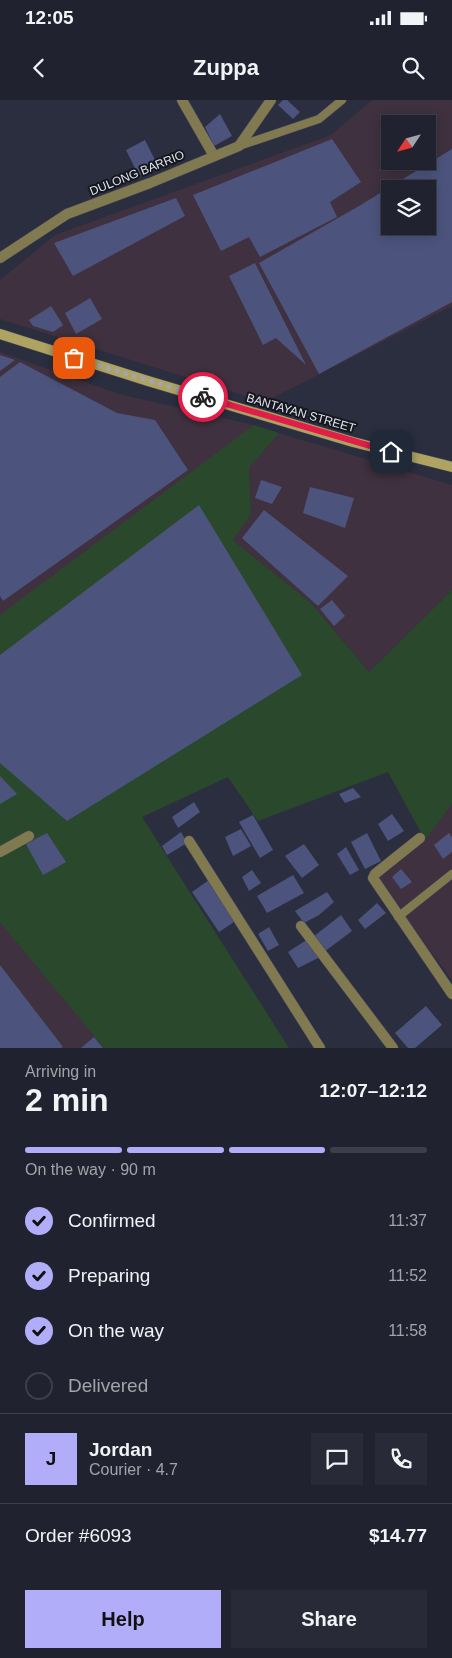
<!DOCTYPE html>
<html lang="en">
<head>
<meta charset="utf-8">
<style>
	:root { --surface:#20222f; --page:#282a37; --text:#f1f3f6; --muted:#a2a4aa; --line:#3d3f4b; --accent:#b2adf9 }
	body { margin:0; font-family:Helvetica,sans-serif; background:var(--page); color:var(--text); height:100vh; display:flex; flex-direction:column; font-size:19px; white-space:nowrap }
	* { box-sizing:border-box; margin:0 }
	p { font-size:16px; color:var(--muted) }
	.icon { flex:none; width:28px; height:28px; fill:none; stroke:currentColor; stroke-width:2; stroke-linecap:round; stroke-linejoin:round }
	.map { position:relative; height:948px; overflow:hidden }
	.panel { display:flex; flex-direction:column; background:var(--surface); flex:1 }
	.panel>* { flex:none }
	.needle { width:32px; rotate:234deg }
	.controls { position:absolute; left:381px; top:15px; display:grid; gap:10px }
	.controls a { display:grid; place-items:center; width:55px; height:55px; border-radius:0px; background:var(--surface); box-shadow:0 2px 12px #0003,0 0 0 1px var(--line); font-size:25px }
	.pin { position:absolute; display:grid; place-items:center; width:42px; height:42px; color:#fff; margin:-21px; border-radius:10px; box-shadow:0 2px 8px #0006 }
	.courier { position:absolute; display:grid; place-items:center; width:50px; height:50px; margin:-25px; border:4px solid #e11d48; border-radius:50%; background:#fff; color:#222; box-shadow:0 1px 6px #0007 }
	.summary em { font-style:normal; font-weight:600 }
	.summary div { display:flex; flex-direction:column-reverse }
	.summary { display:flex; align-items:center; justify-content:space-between; height:85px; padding:0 25px }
	h1 { font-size:32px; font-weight:600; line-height:38px }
	.bar { display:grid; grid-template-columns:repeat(4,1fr); gap:8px 5px; align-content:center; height:60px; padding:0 25px }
	.bar i { height:6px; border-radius:4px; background:var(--line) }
	.bar .current { background:var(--accent) }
	.bar p { grid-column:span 4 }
	.line { display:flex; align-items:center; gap:12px; padding:0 25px; border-top:1px solid var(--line) }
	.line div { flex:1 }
	.round { display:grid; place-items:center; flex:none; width:52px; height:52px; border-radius:0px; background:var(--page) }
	ol { padding:0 25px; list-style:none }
	li { display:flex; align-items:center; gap:15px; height:55px }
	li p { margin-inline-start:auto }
	li .icon { padding:5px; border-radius:50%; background:var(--accent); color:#111; stroke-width:4 }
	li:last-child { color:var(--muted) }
	li i { width:28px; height:28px; border:2px solid var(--line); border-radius:50% }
	.button { display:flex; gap:10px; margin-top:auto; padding:10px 25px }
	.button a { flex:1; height:58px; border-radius:0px; background:var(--accent); color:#111; font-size:20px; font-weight:600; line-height:58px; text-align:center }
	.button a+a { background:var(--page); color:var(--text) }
	.status { display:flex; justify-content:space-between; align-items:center; height:35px; padding:0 25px; background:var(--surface); direction:ltr }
	.status svg { height:14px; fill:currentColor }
	header { display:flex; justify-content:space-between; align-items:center; height:65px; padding:0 25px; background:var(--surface); font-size:22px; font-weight:600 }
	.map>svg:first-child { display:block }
</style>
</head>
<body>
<div class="status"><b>12:05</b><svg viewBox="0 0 49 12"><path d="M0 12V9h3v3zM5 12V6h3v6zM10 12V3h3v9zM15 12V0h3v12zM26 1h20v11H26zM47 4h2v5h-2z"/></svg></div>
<header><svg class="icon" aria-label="back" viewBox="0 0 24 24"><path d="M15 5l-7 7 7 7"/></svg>Zuppa<svg class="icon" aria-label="search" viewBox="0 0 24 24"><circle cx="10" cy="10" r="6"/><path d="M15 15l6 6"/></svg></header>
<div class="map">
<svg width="452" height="948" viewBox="0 0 452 948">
	<rect width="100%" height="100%" fill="#2b2e3f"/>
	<g fill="#3f313f" fill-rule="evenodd">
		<path d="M372,0H452V206L265,302L0,219V180L55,135L331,35ZM390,24H428V61H390ZM390,89H428V126H390Z"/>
		<polygon points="0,252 119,294 254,325 194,377 0,517"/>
		<polygon points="279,333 452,385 452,490 369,572 311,503 233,440 251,414 249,368"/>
		<polygon points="452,704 452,880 377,780 377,774 425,740"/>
		<polygon points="0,817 104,948 0,948"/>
	</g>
	<polygon fill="#2a492c" points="254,325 279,333 249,368 251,414 233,440 311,503 369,572 452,490 452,704 425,740 388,672 258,721 228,677 142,717 289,948 104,948 0,822 0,515"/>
	<g fill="#4c547d" fill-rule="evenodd">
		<polygon points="283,0 287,0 300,12 293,19 278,5"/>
		<polygon points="220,14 232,36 214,46 205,27"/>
		<polygon points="332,39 361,82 330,102 337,117 260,157 249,137 221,151 193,95"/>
		<polygon points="145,40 158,66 139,76 126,50"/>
		<path d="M452,49V202L319,274L259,163L359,106ZM390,89H428V126H390Z"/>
		<polygon points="176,98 185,116 73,176 54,143"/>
		<polygon points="255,163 306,265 276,238 263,245 229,176"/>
		<polygon points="90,198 102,219 76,234 65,213"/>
		<polygon points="51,206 63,225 53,232 33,226 29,220"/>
		<polygon points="0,255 15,260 0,271"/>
		<polygon points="20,262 117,313 155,320 188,370 3,501 0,496 0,277"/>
		<polygon points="261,380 282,387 272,404 255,398"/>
		<polygon points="310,387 354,398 345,428 303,413"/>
		<polygon points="199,405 302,575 67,721 0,663 0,555"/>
		<polygon points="264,410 348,476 318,506 242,438"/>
		<polygon points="332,500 345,516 334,526 320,509"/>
		<polygon points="0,676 17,694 0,704"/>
		<polygon points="353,688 361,697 345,703 339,694"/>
		<polygon points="194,702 200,712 178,728 172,717"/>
		<polygon points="392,714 404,731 388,741 378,724"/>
		<polygon points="253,715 273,750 260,758 239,722"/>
		<polygon points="241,729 251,746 233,756 225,737"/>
		<polygon points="181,732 187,743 167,755 162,746"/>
		<polygon points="47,733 66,762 43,775 26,744"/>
		<polygon points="367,733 381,761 365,769 351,742"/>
		<polygon points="449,733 452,737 452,752 443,759 434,745"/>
		<polygon points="304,744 319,765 302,778 285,756"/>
		<polygon points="346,747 359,770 350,775 337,754"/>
		<polygon points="401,769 412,782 401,789 392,777"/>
		<polygon points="252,770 261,783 249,791 242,777"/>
		<polygon points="293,775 304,793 267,813 257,796"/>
		<polygon points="209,780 234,822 219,832 192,792"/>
		<polygon points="327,792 334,802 319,815 304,823 295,811"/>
		<polygon points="377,803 386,813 365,829 358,820"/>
		<polygon points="341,815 352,831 324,852 313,837"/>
		<polygon points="269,827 279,845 268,851 258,834"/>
		<polygon points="308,839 322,856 298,868 288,852"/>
		<polygon points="0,865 63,947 61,948 0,948"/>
		<polygon points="426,906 442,925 415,948 408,948 395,933"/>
		<polygon points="94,937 103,948 81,948"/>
	</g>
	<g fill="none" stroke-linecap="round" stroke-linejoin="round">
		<g stroke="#484b5b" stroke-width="9">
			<g id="service">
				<polyline points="239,46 319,19 342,0"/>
				<polyline points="398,817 452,774"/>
			</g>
		</g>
		<g stroke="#484b5b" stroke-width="11">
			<g id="minor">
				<polyline points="182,0 214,56"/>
				<polyline points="0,158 67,114 150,83 239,46 271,0"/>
				<polyline points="420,738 375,774 373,778 452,894"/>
				<polyline points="189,741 320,948"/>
				<polyline points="0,752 29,736"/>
				<polyline points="301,826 393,948"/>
			</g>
		</g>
		<g stroke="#484b5b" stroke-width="11">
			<polyline id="secondary" points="0,234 148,281 353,342 452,367"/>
		</g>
		<use href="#service" stroke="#817a51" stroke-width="8"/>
		<use href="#minor" stroke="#817a51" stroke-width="10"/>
		<use href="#secondary" stroke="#afa362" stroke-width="10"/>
	</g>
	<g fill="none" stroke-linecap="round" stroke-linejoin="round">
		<polyline stroke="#a1a4b1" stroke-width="5" stroke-dasharray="0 9" points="74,258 203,297"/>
		<polyline stroke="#e11d48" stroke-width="6" points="203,297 391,352"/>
	</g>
	<g text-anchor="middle" stroke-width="4" stroke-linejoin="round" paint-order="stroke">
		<g font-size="12" fill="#e1e3ef" stroke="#15171e">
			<text transform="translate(137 73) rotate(-22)" y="4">DULONG BARRIO</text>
			<text transform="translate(301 313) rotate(16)" y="4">BANTAYAN STREET</text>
		</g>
	</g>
</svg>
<div class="controls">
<a><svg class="needle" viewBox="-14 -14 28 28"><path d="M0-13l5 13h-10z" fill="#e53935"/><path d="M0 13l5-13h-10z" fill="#a2a4aa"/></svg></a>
<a><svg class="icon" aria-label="layers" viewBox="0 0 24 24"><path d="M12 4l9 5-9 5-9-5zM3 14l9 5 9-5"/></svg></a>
</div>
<div class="pin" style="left:74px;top:258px;background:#ea580c"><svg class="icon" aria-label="bag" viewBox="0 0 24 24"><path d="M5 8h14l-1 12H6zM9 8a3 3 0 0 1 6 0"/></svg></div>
<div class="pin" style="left:391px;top:352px;background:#1f2937"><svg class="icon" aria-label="home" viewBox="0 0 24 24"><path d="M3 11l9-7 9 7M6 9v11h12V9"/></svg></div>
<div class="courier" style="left:203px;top:297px"><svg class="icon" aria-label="bike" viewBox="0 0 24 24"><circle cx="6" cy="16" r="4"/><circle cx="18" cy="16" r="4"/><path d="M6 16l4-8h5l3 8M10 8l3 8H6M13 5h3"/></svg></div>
</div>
<section class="panel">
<div class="summary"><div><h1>2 min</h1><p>Arriving in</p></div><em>12:07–12:12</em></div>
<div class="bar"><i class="current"></i><i class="current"></i><i class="current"></i><i></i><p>On the way · 90 m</p></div>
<ol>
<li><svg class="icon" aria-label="check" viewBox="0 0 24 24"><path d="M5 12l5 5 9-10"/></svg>Confirmed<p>11:37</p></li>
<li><svg class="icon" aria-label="check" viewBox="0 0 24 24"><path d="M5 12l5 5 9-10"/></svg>Preparing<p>11:52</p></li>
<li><svg class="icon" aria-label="check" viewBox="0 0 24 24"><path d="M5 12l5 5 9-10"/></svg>On the way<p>11:58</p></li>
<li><i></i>Delivered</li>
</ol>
<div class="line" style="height:90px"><b class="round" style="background:var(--accent);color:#111">J</b><div><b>Jordan</b><p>Courier · 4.7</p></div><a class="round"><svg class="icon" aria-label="chat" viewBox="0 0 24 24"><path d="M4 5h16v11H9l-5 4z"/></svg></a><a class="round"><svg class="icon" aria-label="phone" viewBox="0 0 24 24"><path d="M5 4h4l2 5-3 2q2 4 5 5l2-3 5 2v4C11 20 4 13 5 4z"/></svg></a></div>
<div class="line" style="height:65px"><div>Order #6093</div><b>$14.77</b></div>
<div class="button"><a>Help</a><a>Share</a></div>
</section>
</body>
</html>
